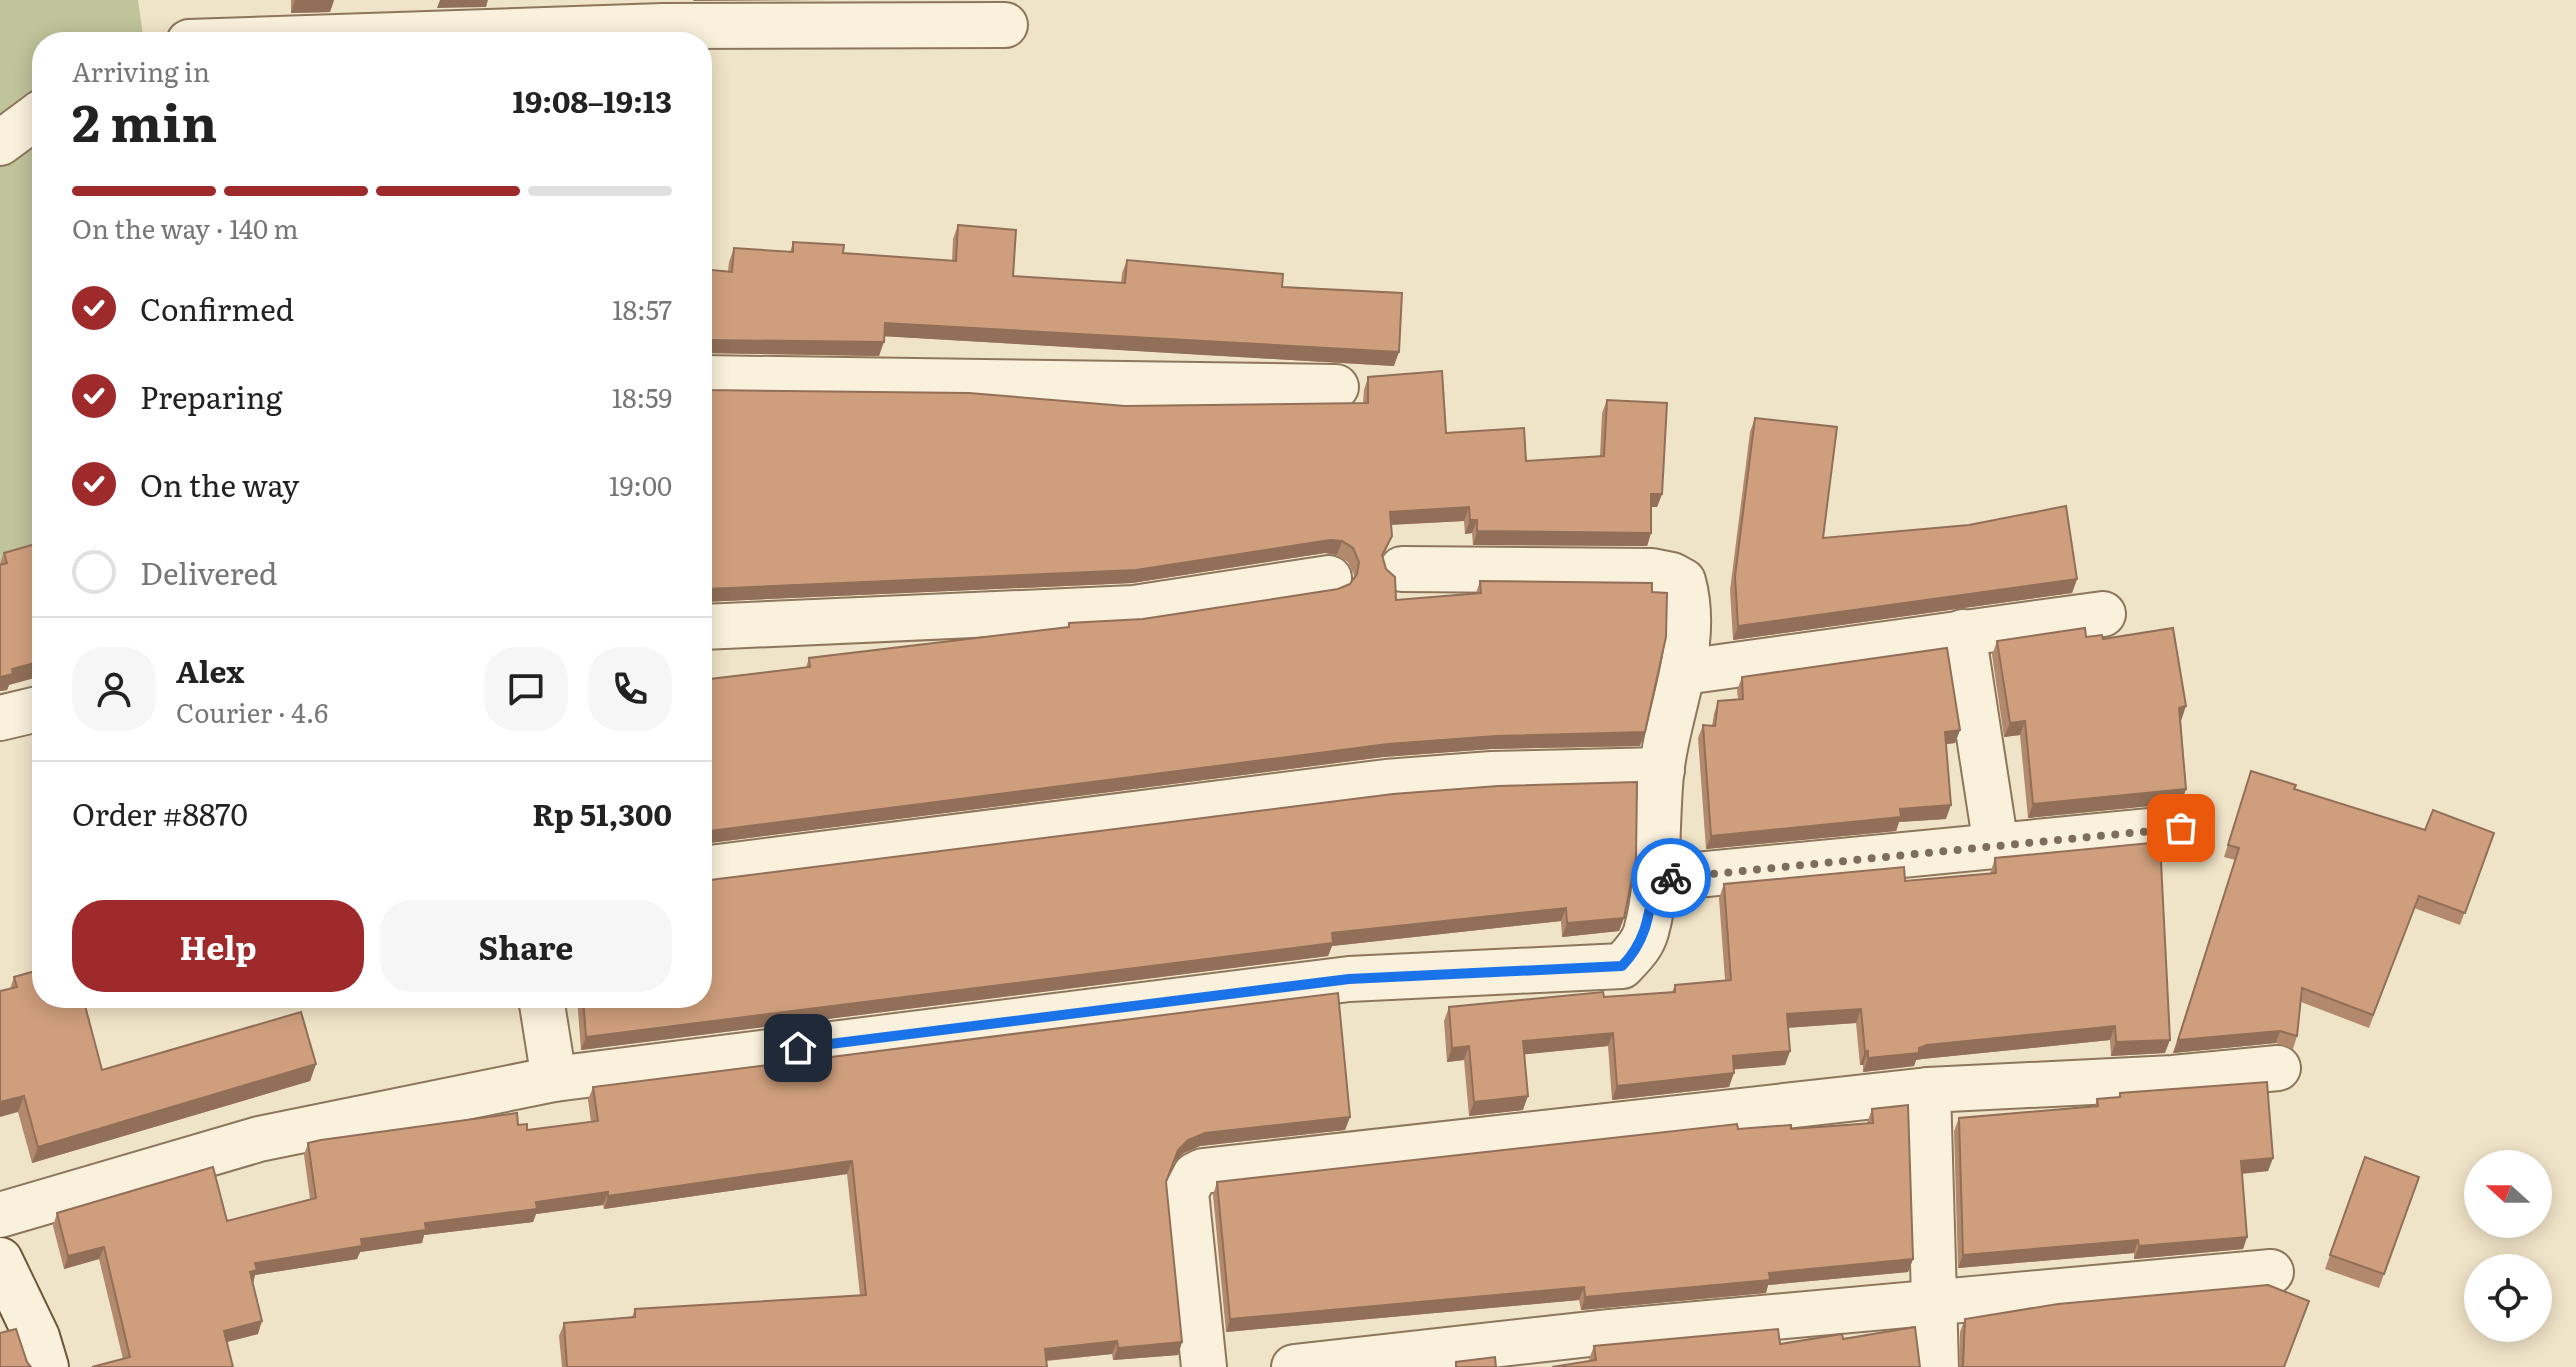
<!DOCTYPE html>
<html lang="en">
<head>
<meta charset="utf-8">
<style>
	:root { --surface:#fff; --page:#f6f6f6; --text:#222; --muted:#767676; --line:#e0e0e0; --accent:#9e2a2b }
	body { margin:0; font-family:Literata,serif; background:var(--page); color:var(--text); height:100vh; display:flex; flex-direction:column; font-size:30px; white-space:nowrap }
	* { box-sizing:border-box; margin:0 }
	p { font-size:26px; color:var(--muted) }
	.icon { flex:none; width:44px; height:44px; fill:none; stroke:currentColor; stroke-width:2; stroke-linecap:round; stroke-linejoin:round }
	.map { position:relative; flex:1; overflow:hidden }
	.panel { position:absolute; left:32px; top:32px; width:680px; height:976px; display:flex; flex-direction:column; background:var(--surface); border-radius:32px; box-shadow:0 4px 20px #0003 }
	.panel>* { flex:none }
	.needle { width:52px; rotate:291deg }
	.fabs { position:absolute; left:2464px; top:1150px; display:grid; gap:16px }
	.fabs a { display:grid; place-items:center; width:88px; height:88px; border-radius:50%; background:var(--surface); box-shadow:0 4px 20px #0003; font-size:40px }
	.pin { position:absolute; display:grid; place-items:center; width:68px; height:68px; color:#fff; margin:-34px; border-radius:16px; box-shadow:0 4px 12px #0006 }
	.courier { position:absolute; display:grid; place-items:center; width:80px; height:80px; margin:-40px; border:6px solid #1a73e8; border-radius:50%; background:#fff; color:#222; box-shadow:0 2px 10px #0007 }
	.head em { font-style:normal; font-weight:700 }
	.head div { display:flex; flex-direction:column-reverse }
	.head { display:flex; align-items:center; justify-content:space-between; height:136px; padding:0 40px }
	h1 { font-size:52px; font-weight:700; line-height:60px }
	.bar { display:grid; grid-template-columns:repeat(4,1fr); gap:12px 8px; align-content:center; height:96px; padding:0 40px }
	.bar i { height:10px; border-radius:6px; background:var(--line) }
	.bar .current { background:var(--accent) }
	.bar p { grid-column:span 4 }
	.line { display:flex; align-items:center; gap:20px; padding:0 40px; border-top:2px solid var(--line) }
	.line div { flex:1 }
	.round { display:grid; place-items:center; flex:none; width:84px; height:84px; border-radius:32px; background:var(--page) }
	ol { padding:0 40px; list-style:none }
	li { display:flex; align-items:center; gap:24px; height:88px }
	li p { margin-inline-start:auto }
	li .icon { padding:8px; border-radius:50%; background:var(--accent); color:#fff; stroke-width:4 }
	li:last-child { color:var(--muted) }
	li i { width:44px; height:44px; border:4px solid var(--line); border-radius:50% }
	.primary-button { display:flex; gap:16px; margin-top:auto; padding:16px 40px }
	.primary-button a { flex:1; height:92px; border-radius:32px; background:var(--accent); color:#fff; font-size:32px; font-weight:700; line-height:92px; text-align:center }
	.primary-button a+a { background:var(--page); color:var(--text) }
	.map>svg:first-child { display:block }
</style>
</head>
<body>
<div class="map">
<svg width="2576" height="1367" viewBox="0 0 2576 1367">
	<rect width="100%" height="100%" fill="#f0e4c8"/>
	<polygon fill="#bfc49a" points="0,0 138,0 144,42 42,42 42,547 0,561"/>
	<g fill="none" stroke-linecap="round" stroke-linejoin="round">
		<g stroke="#8d765c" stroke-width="48">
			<g id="street">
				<polyline points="189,42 663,26 1005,25"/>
				<polyline points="0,143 42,112"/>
				<polyline points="702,378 1336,387"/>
				<polyline points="702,627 1134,608 1329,578"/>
				<polyline points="1963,632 1996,846"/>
				<polyline points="1684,672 2103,614"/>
				<polyline points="0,718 42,708"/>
				<polyline points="702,869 1386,782 1492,774 1662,770"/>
				<polyline points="1655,879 2181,828"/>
				<polyline points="541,998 554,1079"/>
				<polyline points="1928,1090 1936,1367"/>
				<path d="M0,1215L259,1139L554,1079L1349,979L1622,966C1632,955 1642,946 1646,932C1660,881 1656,826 1661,774C1667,711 1701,646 1683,581L1672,575L1652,571L1402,569"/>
				<polyline points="1204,1367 1186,1192 1195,1175 1203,1171 1928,1090 2173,1078 2278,1068"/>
				<polyline points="1294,1367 1608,1332 2271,1272"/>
			</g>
		</g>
		<g stroke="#6f573f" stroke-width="48">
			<polyline id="secondary" points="0,1260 37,1337 46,1367"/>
		</g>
		<use href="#street" stroke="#faf1dc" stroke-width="44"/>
		<use href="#secondary" stroke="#faf1dc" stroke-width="44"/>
	</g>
	<g fill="#b2896c">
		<polygon points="291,0 334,0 330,12 291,13"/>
		<polygon points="958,225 1013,276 1121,283 1122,273 1127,260 1282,287 1394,366 884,336 879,356 702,353 728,271 729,262 734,248 790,252 793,242 843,253 952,261 953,239"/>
		<polygon points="1368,377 1446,433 1526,461 1600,456 1602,413 1607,400 1662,494 1657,507 1651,507 1651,533 1647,546 1473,545 1472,533 1465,534 1464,521 1391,525 1392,536 1383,558 1396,600 1476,593 1480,581 1640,746 1491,749 1383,757 702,844 702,680 806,667 809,658 1067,628 1069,623 1143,619 1338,589 1350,584 1353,579 1354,575 1348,562 1337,555 1325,553 1132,583 702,602 702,388 706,390 1125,406 1363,403 1364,390"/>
		<polygon points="1755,418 1823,538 2077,579 2072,593 1733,640 1730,590 1750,432"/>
		<polygon points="42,542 9,685 7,690 0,691 0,563 4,553"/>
		<polygon points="2086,637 2103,639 2181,721 2186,789 2181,803 2028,818 2020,735 2004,737 1992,655 1997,641"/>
		<polygon points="1742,677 1960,730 1955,743 1946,744 1946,819 1899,822 1896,831 1706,849 1698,738 1703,725 1712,726 1714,714 1718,701 1738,699 1737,690"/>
		<polygon points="2251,771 2294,789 2425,830 2494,833 2460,925 2414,908 2369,1028 2301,1002 2297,1036 2293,1049 2276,1043 2173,1053 2235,860 2224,857"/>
		<polygon points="1393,794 1624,918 1619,931 1562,937 1561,921 1332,946 1328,956 581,1050 577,998 702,998 710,880"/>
		<polygon points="1995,858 2165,1053 2111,1056 2110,1040 1922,1059 1916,1060 1914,1066 1863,1072 1863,1065 1860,1065 1856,1023 1788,1028 1790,1051 1785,1065 1734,1069 1729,1087 1612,1100 1608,1046 1524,1054 1523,1110 1469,1116 1464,1060 1447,1062 1444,1021 1449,1007 1672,992 1675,985 1725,980 1719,898 1724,884 1905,881 1990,874"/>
		<polygon points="14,977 102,1070 316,1064 310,1081 32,1163 18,1112 10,989"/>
		<polygon points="593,1087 1350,1117 1345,1130 1200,1146 1184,1153 1173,1163 1166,1182 1182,1342 1178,1355 1113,1360 1112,1354 1047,1361 1047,1367 562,1367 559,1336 564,1323 632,1317 635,1309 860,1295 847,1174 604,1209 603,1205 536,1214 533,1222 424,1235 422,1243 360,1252 357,1259 255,1275 253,1283 258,1334 227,1342 123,1359 99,1259 64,1269 53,1226 57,1213 227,1221 310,1199 304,1155 308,1143 518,1125 527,1130 591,1122 588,1100"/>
		<polygon points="2120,1093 2273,1158 2268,1171 2242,1174 2247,1237 2243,1249 2134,1259 2134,1253 1958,1268 1954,1131 1959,1118 2095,1106 2097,1099 2118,1098"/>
		<polygon points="1872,1109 1913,1259 1908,1272 1768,1285 1766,1293 1581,1310 1579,1300 1226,1332 1213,1195 1217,1182 1738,1129 1791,1129 1867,1123"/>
		<polygon points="2365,1157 2419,1177 2379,1288 2325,1269"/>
		<polygon points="1965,1319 2284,1367 1959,1367 1960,1332"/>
		<polygon points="1843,1339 1920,1367 1590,1361 1589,1359 1594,1346 1780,1344"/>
	</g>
	<g fill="#916f58">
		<polygon points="295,0 334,0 330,12 291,13"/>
		<polygon points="440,0 488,0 486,7 437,8"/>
		<polygon points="694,0 829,0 693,1"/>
		<polygon points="885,323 1399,352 1394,366 880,336"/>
		<polygon points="707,340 884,342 879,356 702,353 702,341"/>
		<polygon points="1651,494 1662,494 1657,507 1646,507"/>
		<polygon points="1469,507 1464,521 1385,525 1390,512"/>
		<polygon points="1470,520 1477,520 1472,533 1465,534"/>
		<polygon points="1477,531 1651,533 1647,546 1473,545"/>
		<polygon points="1330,540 1342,541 1337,555 1325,553 1132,583 702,602 702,590 706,589"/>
		<polygon points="2077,579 2072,593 1733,640 1738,626"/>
		<polygon points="42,661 42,676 9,685 7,690 0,691 0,677 12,669"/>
		<polygon points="2186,706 2181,721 2174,722 2179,708"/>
		<polygon points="2025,721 2020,735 2004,737 2010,723"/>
		<polygon points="1960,730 1955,743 1940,745 1945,732"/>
		<polygon points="1645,732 1640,746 1491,749 1383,757 702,844 702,832 1388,744 1496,736"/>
		<polygon points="2186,789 2181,803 2028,818 2033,804"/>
		<polygon points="1951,805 1946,819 1899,822 1896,831 1706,849 1711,836 1900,809"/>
		<polygon points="1566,908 1561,921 1332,946 1328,956 581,1050 586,1037 1332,933"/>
		<polygon points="1624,918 1619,931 1562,937 1567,923"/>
		<polygon points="1861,1009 1856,1023 1782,1028 1787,1014"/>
		<polygon points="2115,1026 2110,1040 1922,1059 1916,1060 1914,1066 1863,1072 1868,1058 1927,1045"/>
		<polygon points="2280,1031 2276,1043 2173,1053 2178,1040"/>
		<polygon points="1613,1033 1608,1046 1518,1055 1523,1041"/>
		<polygon points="2170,1040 2165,1053 2111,1056 2116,1042"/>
		<polygon points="1469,1046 1464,1060 1447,1062 1452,1048"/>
		<polygon points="1790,1051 1785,1065 1728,1070 1733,1056"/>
		<polygon points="1868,1051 1863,1065 1860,1065 1865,1052"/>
		<polygon points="316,1064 310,1081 32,1163 38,1147"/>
		<polygon points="1734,1073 1729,1087 1612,1100 1617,1086"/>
		<polygon points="24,1096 18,1112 0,1117 0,1102"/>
		<polygon points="1528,1096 1523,1110 1469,1116 1474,1102"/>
		<polygon points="1350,1117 1345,1130 1200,1146 1184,1153 1173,1163 1178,1150 1188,1140 1205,1133"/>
		<polygon points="2273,1158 2268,1171 2237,1174 2241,1161"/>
		<polygon points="852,1161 847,1174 604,1209 608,1196"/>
		<polygon points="608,1192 603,1205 536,1214 533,1222 424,1235 422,1243 360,1252 357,1259 255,1275 253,1283 250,1272 255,1263 361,1239 425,1223 536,1202"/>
		<polygon points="2247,1237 2243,1249 2134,1259 2139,1246"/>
		<polygon points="2138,1240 2134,1253 1958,1268 1963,1255"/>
		<polygon points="104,1247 99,1259 64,1269 68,1256"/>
		<polygon points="1913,1259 1908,1272 1768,1285 1766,1293 1581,1310 1585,1297 1769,1273"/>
		<polygon points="1584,1287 1579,1300 1226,1332 1230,1319"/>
		<polygon points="262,1321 258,1334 219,1344 224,1331"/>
		<polygon points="1117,1341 1112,1354 1041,1361 1045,1349"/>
		<polygon points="1182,1342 1178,1355 1113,1360 1118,1348"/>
	</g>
	<g fill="#cf9f7d" stroke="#916f58" stroke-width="2">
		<polygon points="958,225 1016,230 1013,276 1125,283 1127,260 1283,274 1282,287 1402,293 1399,352 885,323 884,342 707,340 702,341 702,269 732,272 734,248 793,252 793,242 844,245 843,253 956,261"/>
		<polygon points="1442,371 1446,433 1524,428 1526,461 1604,456 1607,400 1667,403 1662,494 1651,494 1651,533 1477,531 1477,520 1470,520 1469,507 1390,512 1392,536 1382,555 1386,569 1395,577 1396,600 1481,593 1480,581 1652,583 1652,592 1667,593 1666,637 1645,732 1496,736 1388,744 702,832 702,680 810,667 809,658 1069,627 1069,623 1143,619 1338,589 1350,584 1357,574 1359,562 1353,548 1342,541 1330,540 1136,570 706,589 702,590 702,388 706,390 969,393 1125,406 1368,403 1368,377"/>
		<polygon points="1755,418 1837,427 1823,538 1969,525 2066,506 2077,579 1738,626 1735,576"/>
		<polygon points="42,542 42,661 12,669 13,674 0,677 0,565 7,563 4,553"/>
		<polygon points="2085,628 2086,637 2102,635 2103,639 2173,628 2186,706 2179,708 2186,789 2033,804 2025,721 2010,723 1997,641"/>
		<polygon points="1947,648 1960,730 1945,732 1951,805 1900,809 1901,817 1711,836 1703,725 1715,726 1718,701 1743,699 1742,677"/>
		<polygon points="2251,771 2296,785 2294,789 2425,830 2433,810 2494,833 2465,913 2419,896 2373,1015 2302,988 2297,1036 2280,1031 2178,1040 2239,848 2228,845"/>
		<polygon points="1637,782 1636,858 1624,918 1567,923 1566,908 1332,933 1333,943 586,1037 583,998 702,998 702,879 710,880 1393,794 1498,786"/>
		<polygon points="2160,842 2170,1040 2116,1042 2115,1026 1927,1045 1919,1048 1919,1053 1868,1058 1868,1051 1865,1052 1861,1009 1787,1014 1790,1051 1733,1056 1734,1073 1617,1086 1613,1033 1523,1041 1528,1096 1474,1102 1469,1046 1452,1048 1449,1007 1603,992 1604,997 1675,992 1675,985 1731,980 1724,884 1904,867 1905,881 1996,873 1995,858"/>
		<polygon points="42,969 42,998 83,998 102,1070 301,1012 316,1064 38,1147 24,1096 0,1102 0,991 17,987 14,977"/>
		<polygon points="1338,993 1350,1117 1205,1133 1188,1140 1178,1150 1166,1182 1182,1342 1118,1348 1117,1341 1045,1349 1047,1367 567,1367 564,1323 635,1317 635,1309 866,1295 852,1161 608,1196 608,1192 536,1202 537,1209 425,1223 426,1230 361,1239 362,1246 255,1263 257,1270 250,1272 262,1321 224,1331 233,1367 92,1367 130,1357 104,1247 68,1256 57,1213 213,1167 227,1221 316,1198 308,1143 321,1140 517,1113 518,1125 527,1124 527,1130 598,1121 593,1087"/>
		<polygon points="2267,1082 2273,1158 2241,1161 2247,1237 2139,1246 2138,1240 1963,1255 1959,1118 2098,1106 2097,1099 2120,1097 2120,1093"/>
		<polygon points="1908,1105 1913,1259 1769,1273 1770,1280 1585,1297 1584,1287 1230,1319 1217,1182 1737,1124 1738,1129 1791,1125 1791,1129 1873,1123 1872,1109"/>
		<polygon points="2365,1157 2419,1177 2384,1274 2330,1255"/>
		<polygon points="2268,1285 2309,1301 2284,1367 1961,1367 1963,1365 1965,1319 2058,1304"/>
		<polygon points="1915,1327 1920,1367 1552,1367 1596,1360 1594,1346 1778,1329 1780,1344 1842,1334 1843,1339"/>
		<polygon points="16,1329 27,1362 31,1367 0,1367 0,1333"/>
		<polygon points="1495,1357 1496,1367 1456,1367 1456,1362"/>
	</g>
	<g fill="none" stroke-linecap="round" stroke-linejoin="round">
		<polyline stroke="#7c6e5b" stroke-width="8" stroke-dasharray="0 14.4" points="1671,878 2181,828"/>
		<path stroke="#1a73e8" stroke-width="10" d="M798,1048L1349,979L1622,966C1647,940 1649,914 1655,879L1671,878"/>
	</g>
</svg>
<div class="fabs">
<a><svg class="needle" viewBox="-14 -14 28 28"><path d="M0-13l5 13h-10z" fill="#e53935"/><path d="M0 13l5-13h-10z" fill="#767676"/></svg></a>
<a><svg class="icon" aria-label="locate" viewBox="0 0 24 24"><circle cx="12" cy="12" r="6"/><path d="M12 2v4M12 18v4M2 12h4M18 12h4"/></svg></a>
</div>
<div class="pin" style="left:2181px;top:828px;background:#ea580c"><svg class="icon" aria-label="bag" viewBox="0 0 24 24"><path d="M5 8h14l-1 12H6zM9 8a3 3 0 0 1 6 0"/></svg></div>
<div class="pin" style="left:798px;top:1048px;background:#1f2937"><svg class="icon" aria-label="home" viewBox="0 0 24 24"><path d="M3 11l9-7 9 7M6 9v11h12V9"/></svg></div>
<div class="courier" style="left:1671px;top:878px"><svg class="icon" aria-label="bike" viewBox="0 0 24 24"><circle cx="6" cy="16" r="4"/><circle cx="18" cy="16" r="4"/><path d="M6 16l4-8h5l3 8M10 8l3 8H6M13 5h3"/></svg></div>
<section class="panel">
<div class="head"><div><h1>2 min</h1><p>Arriving in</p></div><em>19:08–19:13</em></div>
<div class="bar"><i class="current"></i><i class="current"></i><i class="current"></i><i></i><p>On the way · 140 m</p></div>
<ol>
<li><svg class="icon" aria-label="check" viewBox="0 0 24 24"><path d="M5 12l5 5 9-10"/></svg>Confirmed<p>18:57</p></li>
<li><svg class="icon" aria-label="check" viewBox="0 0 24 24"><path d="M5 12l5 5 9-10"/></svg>Preparing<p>18:59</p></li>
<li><svg class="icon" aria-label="check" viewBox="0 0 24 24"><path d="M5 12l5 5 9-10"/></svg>On the way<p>19:00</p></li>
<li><i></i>Delivered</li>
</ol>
<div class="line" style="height:144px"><a class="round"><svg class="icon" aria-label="person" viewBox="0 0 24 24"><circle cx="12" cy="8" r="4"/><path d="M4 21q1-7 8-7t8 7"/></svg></a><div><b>Alex</b><p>Courier · 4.6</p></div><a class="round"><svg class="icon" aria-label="chat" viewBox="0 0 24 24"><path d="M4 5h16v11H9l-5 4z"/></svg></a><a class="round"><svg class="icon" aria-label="phone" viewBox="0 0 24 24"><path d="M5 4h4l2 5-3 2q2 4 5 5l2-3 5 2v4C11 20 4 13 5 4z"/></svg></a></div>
<div class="line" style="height:104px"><div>Order #8870</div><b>Rp 51,300</b></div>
<div class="primary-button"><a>Help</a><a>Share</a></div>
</section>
</div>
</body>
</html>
